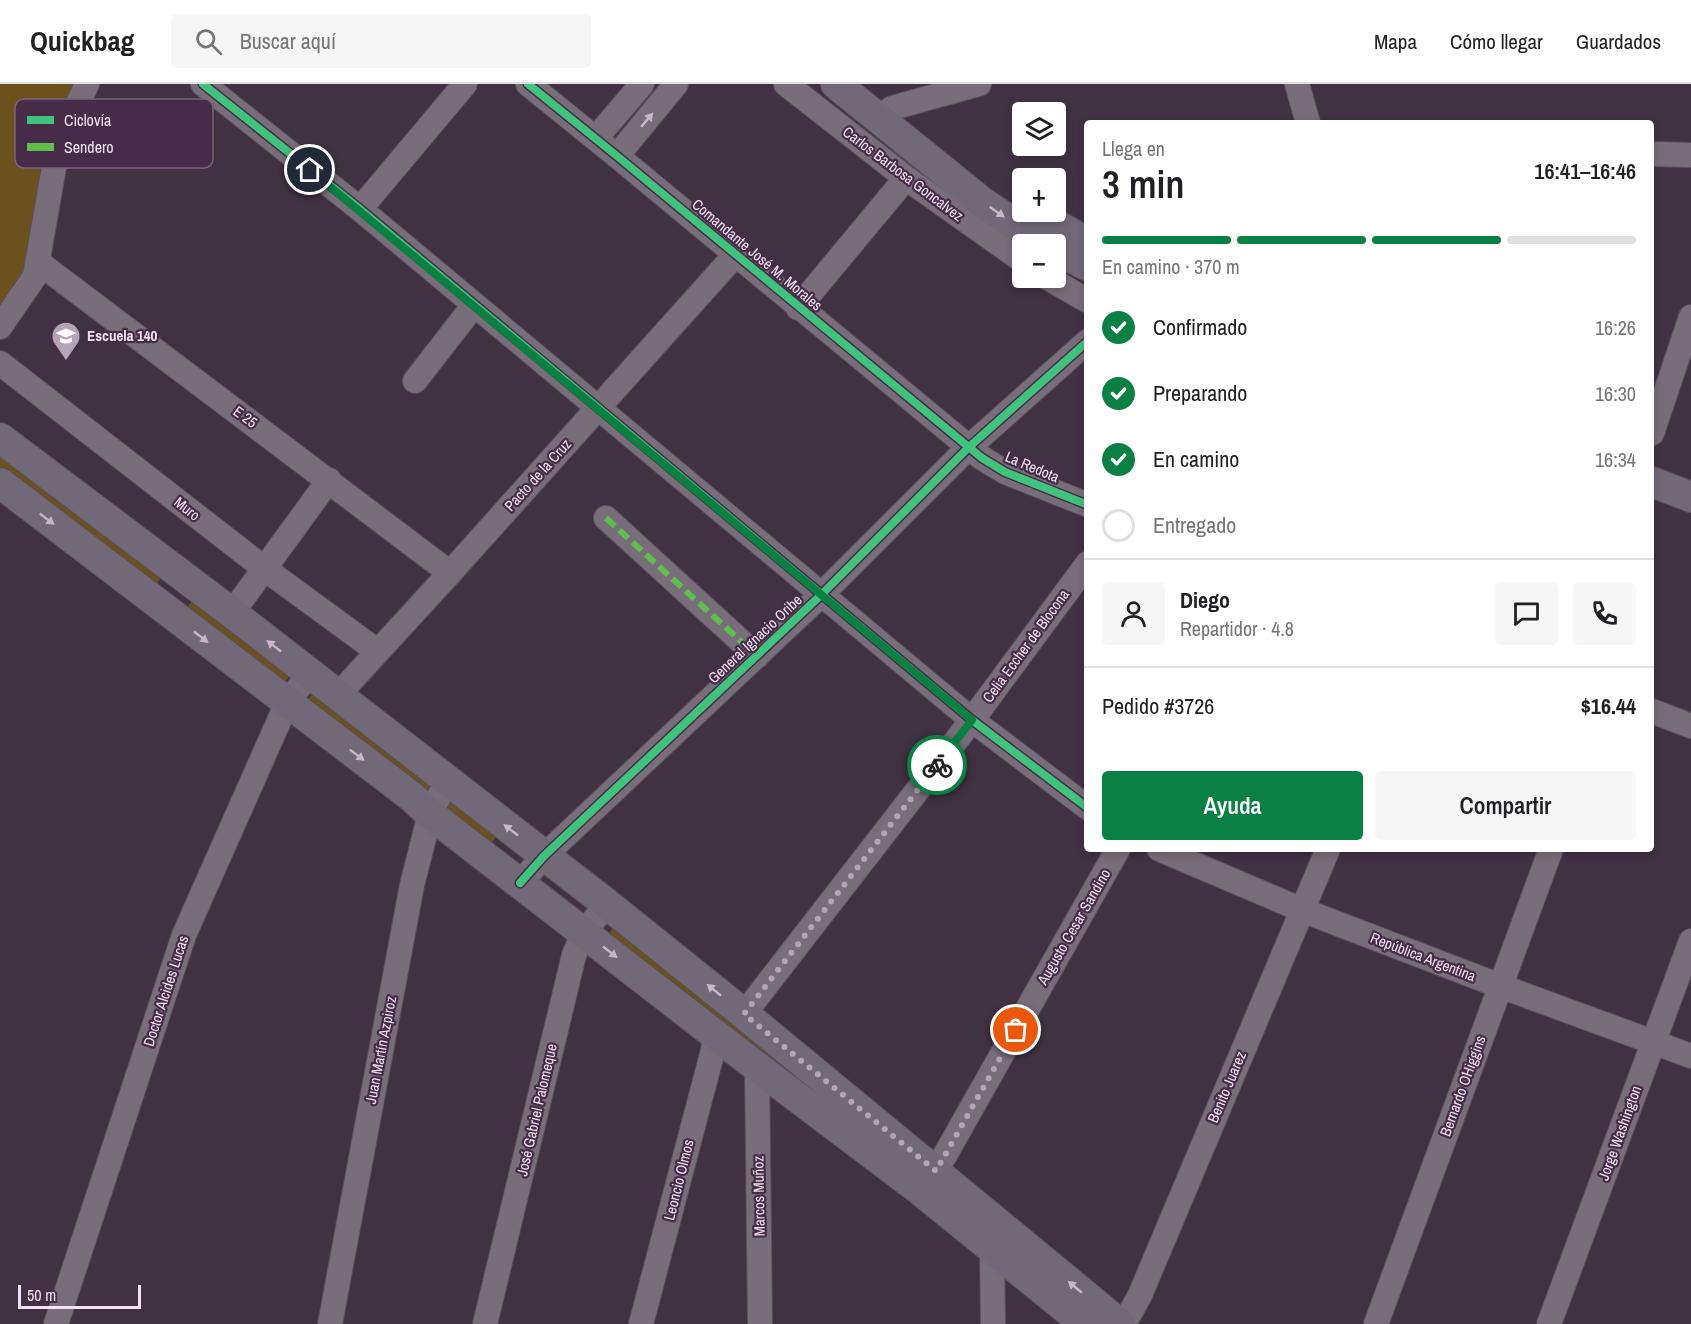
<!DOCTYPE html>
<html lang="es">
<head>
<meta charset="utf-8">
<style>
	:root { --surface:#fff; --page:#f6f6f6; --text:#202124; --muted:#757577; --line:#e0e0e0; --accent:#0b8043 }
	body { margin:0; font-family:"Archivo Narrow",sans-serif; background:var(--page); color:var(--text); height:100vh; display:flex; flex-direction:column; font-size:22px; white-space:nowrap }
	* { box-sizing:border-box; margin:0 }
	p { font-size:20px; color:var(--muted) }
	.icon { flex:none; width:33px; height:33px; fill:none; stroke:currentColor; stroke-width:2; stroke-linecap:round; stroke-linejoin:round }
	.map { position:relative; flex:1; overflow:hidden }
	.panel { position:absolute; left:1084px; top:36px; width:570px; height:732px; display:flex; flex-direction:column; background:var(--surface); border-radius:6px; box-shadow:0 3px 9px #0003 }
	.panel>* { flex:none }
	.controls { position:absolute; left:1012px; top:18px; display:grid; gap:12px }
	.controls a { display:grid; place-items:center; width:54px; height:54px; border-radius:6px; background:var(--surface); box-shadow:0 3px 9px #0003; font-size:30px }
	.scale { position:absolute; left:18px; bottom:15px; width:123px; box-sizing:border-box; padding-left:6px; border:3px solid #f3e2f3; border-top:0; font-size:16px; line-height:21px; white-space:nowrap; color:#f3e2f3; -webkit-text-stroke:4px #462c48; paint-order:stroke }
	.pin { position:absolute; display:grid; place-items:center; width:51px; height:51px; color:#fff; margin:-26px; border:3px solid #fff; border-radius:50%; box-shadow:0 2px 6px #0007 }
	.courier { position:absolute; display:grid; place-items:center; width:60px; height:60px; margin:-30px; border:4px solid #0b8043; border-radius:50%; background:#fff; color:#222; box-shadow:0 2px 8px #0007 }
	.head em { font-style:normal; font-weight:600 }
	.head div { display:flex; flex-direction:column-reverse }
	.head { display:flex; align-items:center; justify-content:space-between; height:102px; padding:0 18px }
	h1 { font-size:39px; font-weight:600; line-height:45px }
	.bar { display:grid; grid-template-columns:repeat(4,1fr); gap:9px 6px; align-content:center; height:72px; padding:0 18px }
	.bar i { height:8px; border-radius:4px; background:var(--line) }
	.bar .current { background:var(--accent) }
	.bar p { grid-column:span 4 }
	.line { display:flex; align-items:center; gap:15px; padding:0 18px; border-top:2px solid var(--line) }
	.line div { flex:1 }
	.round { display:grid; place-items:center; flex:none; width:63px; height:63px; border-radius:6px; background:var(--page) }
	ol { padding:0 18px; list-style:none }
	li { display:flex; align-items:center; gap:18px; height:66px }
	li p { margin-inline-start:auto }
	li .icon { padding:6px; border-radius:50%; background:var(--accent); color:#fff; stroke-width:4 }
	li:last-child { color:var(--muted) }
	li i { width:33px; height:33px; border:3px solid var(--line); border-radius:50% }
	.cta { display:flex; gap:12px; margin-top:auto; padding:12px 18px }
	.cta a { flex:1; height:69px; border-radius:6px; background:var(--accent); color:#fff; font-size:24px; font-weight:600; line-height:69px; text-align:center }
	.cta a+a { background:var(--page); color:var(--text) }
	header { display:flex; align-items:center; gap:36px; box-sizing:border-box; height:84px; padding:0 30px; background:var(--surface); border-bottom:2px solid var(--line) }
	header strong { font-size:28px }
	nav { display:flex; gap:33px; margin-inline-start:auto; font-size:21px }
	.search { width:420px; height:54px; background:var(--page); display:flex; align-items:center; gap:15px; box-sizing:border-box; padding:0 21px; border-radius:6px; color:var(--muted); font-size:22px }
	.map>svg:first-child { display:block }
</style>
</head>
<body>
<header>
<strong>Quickbag</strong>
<div class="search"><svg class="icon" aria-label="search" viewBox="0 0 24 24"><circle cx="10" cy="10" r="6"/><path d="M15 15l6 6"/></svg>Buscar aquí</div>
<nav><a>Mapa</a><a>Cómo llegar</a><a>Guardados</a></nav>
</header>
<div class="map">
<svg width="1691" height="1240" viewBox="0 0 1691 1240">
	<rect width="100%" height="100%" fill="#403242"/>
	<g fill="#6a511d">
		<polygon points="0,0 87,0 38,178 0,243"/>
		<polygon points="0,372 161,494 154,503 0,388"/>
		<polygon points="192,517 290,591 282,602 184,528"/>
		<polygon points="313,609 432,702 425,711 305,619"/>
		<polygon points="452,716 497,751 490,761 444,726"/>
		<polygon points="616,841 913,1083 607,851"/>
	</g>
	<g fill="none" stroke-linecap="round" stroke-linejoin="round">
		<g stroke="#5c4f5d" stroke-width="26">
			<g id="minor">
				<polyline points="203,0 360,125 972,636 1088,724"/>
				<polyline points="528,0 617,72 982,374 1005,388 1088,421"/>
				<polyline points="786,0 906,94 1023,177"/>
				<polyline points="1297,0 1308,39"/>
				<polyline points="879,35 892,24 979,0"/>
				<polyline points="596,54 642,0"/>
				<polyline points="1652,70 1691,71"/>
				<polyline points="617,72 676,0"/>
				<polyline points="360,125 465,0"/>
				<polyline points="38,178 450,489"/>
				<polyline points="1048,194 1088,217"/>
				<polyline points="798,224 906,94"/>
				<polyline points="0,243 35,192 54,83 64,49 87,0"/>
				<polyline points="0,279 265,485 377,567"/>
				<polyline points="415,297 474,221"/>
				<polyline points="1652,349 1691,233"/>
				<polyline points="606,434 757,572"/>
				<polyline points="232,529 329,396"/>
				<polyline points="338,611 450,489 736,170"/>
				<polyline points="1652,627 1691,642"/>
				<polyline points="1159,765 1302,826 1500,902 1691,972"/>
				<polyline points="520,799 544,772 821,511 968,364 1088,257"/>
				<polyline points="744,930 972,636 1088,479"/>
				<polyline points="757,983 760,1240"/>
				<polyline points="925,1100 936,1087 1118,765"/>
				<polyline points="992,1165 993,1240"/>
				<polyline points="56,1240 184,851 287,619 310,589"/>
				<polyline points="330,1240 412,801 430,730 447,697"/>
				<polyline points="485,1240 574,871 584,848 607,820"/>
				<polyline points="641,1240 717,951"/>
				<polyline points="1124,1240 1140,1211 1328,765"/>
				<polyline points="1376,1240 1551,765"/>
				<polyline points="1549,1240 1691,857"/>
			</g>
		</g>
		<g stroke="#5c4f5d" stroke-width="32">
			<g id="major">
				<polyline points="836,0 982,118 1045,160"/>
				<polyline points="1034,128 1088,159"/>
				<polyline points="1056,166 1088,182"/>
				<polyline points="0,354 232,529 607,820 744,930 1120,1240"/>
				<polyline points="1652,398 1691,413"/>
				<polyline points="0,399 412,713 430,730 757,983 920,1106 1085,1240"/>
			</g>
		</g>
		<use href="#minor" stroke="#786e79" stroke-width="24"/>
		<use href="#major" stroke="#716978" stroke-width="30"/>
		<polyline stroke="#5fbe4e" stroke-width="6" stroke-dasharray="12 6" stroke-linecap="butt" points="606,434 757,572"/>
		<g stroke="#462c48" stroke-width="11">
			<g id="cycleway">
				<polyline points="203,0 360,125 972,636 1088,724"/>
				<polyline points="528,0 617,72 982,374 1005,388 1088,421"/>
				<polyline points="520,799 544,772 821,511 968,364 1088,257"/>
			</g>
		</g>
		<use href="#cycleway" stroke="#40c37c" stroke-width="8"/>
	</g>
	<defs><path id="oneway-solid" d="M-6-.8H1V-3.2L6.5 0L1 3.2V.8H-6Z" transform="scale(1.5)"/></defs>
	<use fill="#c8b9c8" href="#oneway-solid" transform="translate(647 36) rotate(-50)"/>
	<g fill="#c6b8c8">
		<use href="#oneway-solid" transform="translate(997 128) rotate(35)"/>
		<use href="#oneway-solid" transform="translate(47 435) rotate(37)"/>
		<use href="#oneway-solid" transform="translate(201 553) rotate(38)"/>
		<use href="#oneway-solid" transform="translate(274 562) rotate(-142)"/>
		<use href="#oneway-solid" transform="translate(357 671) rotate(37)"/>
		<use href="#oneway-solid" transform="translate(511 746) rotate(-142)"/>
		<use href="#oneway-solid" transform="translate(610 868) rotate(38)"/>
		<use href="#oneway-solid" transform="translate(714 906) rotate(-141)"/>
		<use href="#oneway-solid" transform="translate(1075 1203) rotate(-140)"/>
	</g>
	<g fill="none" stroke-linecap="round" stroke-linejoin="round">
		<polyline stroke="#b4a4b5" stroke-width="6" stroke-dasharray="0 10.8" points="937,681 744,930 936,1087 1016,946"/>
		<polyline stroke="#0b8043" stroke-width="8" points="310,86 972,636 937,681"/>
	</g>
	<defs>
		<g id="school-pin" transform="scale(1.5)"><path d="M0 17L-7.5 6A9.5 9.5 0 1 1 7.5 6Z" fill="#b4a4b5" stroke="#462c48"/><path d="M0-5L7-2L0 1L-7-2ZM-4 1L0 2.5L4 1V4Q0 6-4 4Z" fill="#fff"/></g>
	</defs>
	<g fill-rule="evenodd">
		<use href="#school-pin" x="66" y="252"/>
	</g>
	<g text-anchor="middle" stroke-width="4.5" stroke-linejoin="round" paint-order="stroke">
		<g font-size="15" fill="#f3e2f3" stroke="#462c48">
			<text transform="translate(903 90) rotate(37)" y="5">Carlos Barbosa Goncalvez</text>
			<text transform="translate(757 171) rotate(40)" y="5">Comandante José M. Morales</text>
			<text transform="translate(245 333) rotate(37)" y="5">E 25</text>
			<text transform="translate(1032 383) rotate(23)" y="5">La Redota</text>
			<text transform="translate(538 391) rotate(-48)" y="5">Pacto de la Cruz</text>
			<text transform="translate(187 425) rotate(38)" y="5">Muro</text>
			<text transform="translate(755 555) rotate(-43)" y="5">General Ignacio Oribe</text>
			<text transform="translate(1026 562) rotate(-54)" y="5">Celia Eccher de Blocona</text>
			<text transform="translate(1074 843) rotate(-60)" y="5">Augusto Cesar Sandino</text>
			<text transform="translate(1423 873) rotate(21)" y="5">República Argentina</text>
			<text transform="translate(166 907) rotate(-72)" y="5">Doctor Alcides Lucas</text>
			<text transform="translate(381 966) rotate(-79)" y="5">Juan Martín Azpiroz</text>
			<text transform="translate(1463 1002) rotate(-70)" y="5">Bernardo O´Higgins</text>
			<text transform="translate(1227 1003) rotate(-67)" y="5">Benito Juarez</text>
			<text transform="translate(537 1026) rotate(-77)" y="5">José Gabriel Palomeque</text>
			<text transform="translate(1620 1049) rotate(-70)" y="5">Jorge Washington</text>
			<text transform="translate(679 1096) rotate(-76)" y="5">Leoncio Olmos</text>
			<text transform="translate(759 1112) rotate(-91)" y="5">Marcos Muñoz</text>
		</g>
		<g font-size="15" font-weight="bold" fill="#f3e2f3" stroke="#462c48" text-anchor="start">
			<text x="87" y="257">Escuela 140</text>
		</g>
	</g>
	<rect x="15" y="15" width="198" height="69" rx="9" fill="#462c48" stroke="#7a637b" stroke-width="1.5"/>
	<rect x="27" y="32" width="27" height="8" fill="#40c37c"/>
	<rect x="27" y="59" width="27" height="8" fill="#5fbe4e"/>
	<g font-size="16" fill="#f3e2f3">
		<text x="64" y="42">Ciclovía</text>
		<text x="64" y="69">Sendero</text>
	</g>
</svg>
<div class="controls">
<a><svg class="icon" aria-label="layers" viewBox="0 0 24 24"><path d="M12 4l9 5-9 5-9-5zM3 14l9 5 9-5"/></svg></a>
<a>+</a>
<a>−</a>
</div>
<div class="scale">50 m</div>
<div class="pin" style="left:1016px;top:946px;background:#ea580c"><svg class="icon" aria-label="bag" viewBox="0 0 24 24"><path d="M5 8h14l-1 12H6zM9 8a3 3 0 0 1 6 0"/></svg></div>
<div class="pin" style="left:310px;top:86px;background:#1f2937"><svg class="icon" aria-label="home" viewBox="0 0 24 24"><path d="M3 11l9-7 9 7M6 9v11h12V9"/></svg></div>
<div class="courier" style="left:937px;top:681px"><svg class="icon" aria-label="bike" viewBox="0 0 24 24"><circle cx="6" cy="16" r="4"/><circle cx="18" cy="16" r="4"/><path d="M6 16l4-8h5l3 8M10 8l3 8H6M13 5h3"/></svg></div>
<section class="panel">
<div class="head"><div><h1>3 min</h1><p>Llega en</p></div><em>16:41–16:46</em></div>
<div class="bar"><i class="current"></i><i class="current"></i><i class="current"></i><i></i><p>En camino · 370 m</p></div>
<ol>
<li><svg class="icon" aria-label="check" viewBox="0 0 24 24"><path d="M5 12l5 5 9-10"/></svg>Confirmado<p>16:26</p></li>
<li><svg class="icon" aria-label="check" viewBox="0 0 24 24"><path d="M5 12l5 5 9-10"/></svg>Preparando<p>16:30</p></li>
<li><svg class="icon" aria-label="check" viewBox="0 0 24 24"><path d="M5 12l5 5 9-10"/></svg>En camino<p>16:34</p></li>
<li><i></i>Entregado</li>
</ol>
<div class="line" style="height:108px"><a class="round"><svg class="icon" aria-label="person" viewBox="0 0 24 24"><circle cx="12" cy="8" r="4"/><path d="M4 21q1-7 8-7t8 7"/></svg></a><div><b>Diego</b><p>Repartidor · 4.8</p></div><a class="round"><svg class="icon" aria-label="chat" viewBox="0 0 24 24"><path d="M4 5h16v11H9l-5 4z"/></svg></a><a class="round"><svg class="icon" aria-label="phone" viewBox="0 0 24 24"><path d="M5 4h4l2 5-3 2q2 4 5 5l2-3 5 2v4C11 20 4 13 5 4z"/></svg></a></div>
<div class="line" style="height:78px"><div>Pedido #3726</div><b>$16.44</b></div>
<div class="cta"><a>Ayuda</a><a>Compartir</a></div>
</section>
</div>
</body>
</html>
